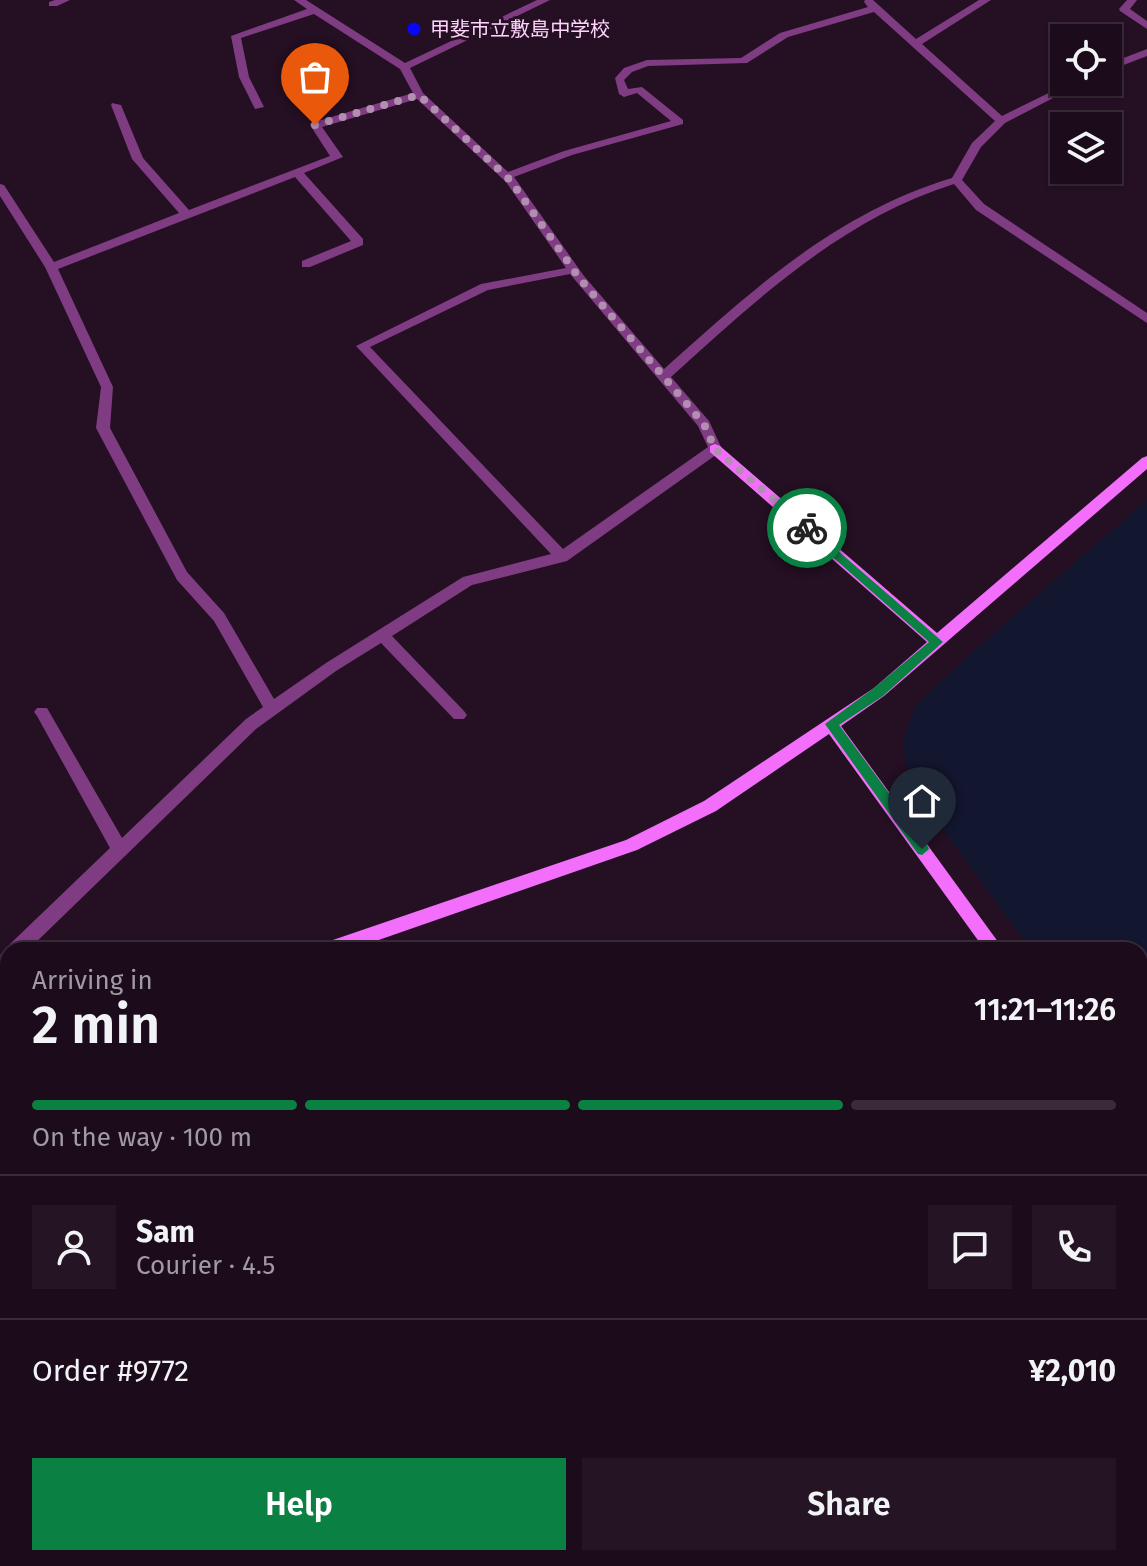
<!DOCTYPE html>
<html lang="en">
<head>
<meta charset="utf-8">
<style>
	:root { --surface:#1c0b1a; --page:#251423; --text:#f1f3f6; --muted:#a09ba2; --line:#3a2b39; --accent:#0b8043 }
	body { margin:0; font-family:"Fira Sans","Noto Sans JP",sans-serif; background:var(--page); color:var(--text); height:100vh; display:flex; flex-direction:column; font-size:30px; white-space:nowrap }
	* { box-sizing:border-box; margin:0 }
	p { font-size:26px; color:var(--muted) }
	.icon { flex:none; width:44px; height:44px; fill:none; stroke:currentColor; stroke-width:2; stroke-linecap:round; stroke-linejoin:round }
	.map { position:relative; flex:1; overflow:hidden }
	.sheet { position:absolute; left:0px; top:942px; width:1148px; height:624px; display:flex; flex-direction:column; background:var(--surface); border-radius:24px 24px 0 0; box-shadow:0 2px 6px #0004,0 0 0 2px var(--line) }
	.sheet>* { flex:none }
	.fabs { position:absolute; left:1050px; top:24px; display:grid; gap:16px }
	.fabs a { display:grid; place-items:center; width:72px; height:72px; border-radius:0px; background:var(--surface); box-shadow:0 2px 6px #0004,0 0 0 2px var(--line); font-size:40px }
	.pin { position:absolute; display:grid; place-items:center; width:68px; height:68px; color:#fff; margin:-82px -34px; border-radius:50% 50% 50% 0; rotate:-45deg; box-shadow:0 0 8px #0007 }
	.pin .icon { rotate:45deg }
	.courier { position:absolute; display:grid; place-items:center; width:80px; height:80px; margin:-40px; border:6px solid #0b8043; border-radius:50%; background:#fff; color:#222; box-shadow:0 2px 10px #0007 }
	.head em { font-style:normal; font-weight:600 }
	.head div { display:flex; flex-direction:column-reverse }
	.head { display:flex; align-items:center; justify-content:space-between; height:136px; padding:0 32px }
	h1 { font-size:52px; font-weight:600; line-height:60px }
	.bar { display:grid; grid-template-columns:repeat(4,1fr); gap:12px 8px; align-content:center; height:96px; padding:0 32px }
	.bar i { height:10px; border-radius:6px; background:var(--line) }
	.bar .active { background:var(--accent) }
	.bar p { grid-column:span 4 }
	.line { display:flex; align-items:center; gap:20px; padding:0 32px; border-top:2px solid var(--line) }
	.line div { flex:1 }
	.round { display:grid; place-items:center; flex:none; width:84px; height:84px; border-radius:0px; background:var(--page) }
	.action { display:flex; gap:16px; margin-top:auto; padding:16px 32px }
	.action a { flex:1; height:92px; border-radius:0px; background:var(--accent); color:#fff; font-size:32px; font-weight:600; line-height:92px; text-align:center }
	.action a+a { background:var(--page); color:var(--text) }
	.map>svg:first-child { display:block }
</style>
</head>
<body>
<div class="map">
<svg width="1147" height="1566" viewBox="0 0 1147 1566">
	<rect width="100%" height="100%" fill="#250f23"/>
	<polygon fill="#13162f" points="1147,500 1147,1110 1140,1101 1140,950 1031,950 939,824 908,775 903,744 914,707 971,653"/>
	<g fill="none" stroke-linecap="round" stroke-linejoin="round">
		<g fill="#7f3c83" fill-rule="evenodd">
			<polygon points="55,0 70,0 57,6 49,6 49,2"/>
			<path d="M294,0H306L405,63L537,0H550L410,68L423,93L508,172L564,151L671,121L637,93L624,97L619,94L615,78L624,68L647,60L741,58L780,33L868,7L864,2L865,0H873L916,39L979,0H991L922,44L1002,116L1071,82H1084L1005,123L981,147L962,180L984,204L1147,313V323L976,210L954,184C842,219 756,300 671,377L709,421L722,449L720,452L567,561L472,585L392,636L464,711L467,715L464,719H454L381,643L336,671L256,729L28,950H8V971L0,975V955L8,951L7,950L10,944L110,848L37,716L34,712L37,708H47L122,838L246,719L263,707L214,621L177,580L96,428L101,387L45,267L0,196V184L4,185L54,262L179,213L132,159L111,105L112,103L121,105L143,158L189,210L330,156L310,125L311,123L413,93L400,69L314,14L241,38L249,77L264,107L255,109L239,77L231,36L307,9ZM874,12L995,121L972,143L952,178C836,213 752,290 664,369L584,276L514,177L572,155L683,124V120L642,87L628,89L624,80L632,72L648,66L747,63L788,37ZM417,99L506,182L566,268L481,284L356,346L551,554L463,577L326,663L274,699L224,613L187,572L110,428L113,387L58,269L295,177L351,241L302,261V267H310L363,245V239L304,173L343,157L322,127ZM570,274L698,426L708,447L563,549L370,347L488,290Z"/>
			<polygon points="1127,0 1137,0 1130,9 1147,21 1147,29 1120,11 1119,9"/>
			<polygon points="1147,49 1147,56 1108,71 1108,64"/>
			<polygon points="8,1483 8,1520 0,1524 0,1487"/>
		</g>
		<g fill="#f26efb" fill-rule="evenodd">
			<polygon points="715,444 720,446 937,633 1142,458 1147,456 1147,469 884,696 841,726 1004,950 985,950 829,734 716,811 637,850 350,950 318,950 321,944 327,942 626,840 704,801 874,688 927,642 710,452 710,446"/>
			<polygon points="8,1049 8,1067 0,1070 0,1052"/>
			<polygon points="1140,1141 1147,1144 1147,1169 1140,1166"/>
		</g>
	</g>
	<polygon fill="#0b8043" points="807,524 943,642 883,696 839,725 927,845 929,849 922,855 918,854 825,724 874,688 929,642 803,531 803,525"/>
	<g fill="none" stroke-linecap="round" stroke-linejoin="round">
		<polyline stroke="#b28fb1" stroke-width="8" stroke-dasharray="0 14.4" points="315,125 419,95 510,180 580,279 704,424 715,449 807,528"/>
	</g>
	<circle fill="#0806f8" stroke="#250f23" stroke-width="3" cx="414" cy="29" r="8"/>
	<g text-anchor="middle" stroke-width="6" stroke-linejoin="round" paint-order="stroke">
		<g font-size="20" fill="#fed4fd" stroke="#250f23" text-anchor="start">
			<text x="430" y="36">甲斐市立敷島中学校</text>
		</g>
	</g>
</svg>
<div class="fabs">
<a><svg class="icon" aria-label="locate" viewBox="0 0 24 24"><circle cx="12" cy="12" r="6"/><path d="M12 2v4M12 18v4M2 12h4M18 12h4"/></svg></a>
<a><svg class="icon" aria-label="layers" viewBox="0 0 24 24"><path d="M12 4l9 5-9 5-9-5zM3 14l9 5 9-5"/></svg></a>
</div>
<div class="pin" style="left:315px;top:125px;background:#ea580c"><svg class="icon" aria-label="bag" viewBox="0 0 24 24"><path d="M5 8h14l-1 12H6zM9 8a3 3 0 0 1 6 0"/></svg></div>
<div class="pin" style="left:922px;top:849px;background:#1f2937"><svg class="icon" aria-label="home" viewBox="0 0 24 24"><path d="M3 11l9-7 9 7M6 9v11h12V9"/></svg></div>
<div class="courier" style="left:807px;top:528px"><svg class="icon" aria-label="bike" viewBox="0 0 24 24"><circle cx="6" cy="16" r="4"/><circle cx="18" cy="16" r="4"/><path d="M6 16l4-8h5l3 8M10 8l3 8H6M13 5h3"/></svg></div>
<section class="sheet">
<div class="head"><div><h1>2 min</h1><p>Arriving in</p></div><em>11:21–11:26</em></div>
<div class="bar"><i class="active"></i><i class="active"></i><i class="active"></i><i></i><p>On the way · 100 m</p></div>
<div class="line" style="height:144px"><a class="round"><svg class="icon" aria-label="person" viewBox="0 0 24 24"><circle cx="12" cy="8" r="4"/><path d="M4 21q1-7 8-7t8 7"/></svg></a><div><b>Sam</b><p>Courier · 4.5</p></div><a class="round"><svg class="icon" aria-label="chat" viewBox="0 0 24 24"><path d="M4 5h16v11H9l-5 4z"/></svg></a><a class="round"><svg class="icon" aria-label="phone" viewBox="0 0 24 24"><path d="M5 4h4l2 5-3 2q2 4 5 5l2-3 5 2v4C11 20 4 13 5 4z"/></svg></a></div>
<div class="line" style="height:104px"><div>Order #9772</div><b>¥2,010</b></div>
<div class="action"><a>Help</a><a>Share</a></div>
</section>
</div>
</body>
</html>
